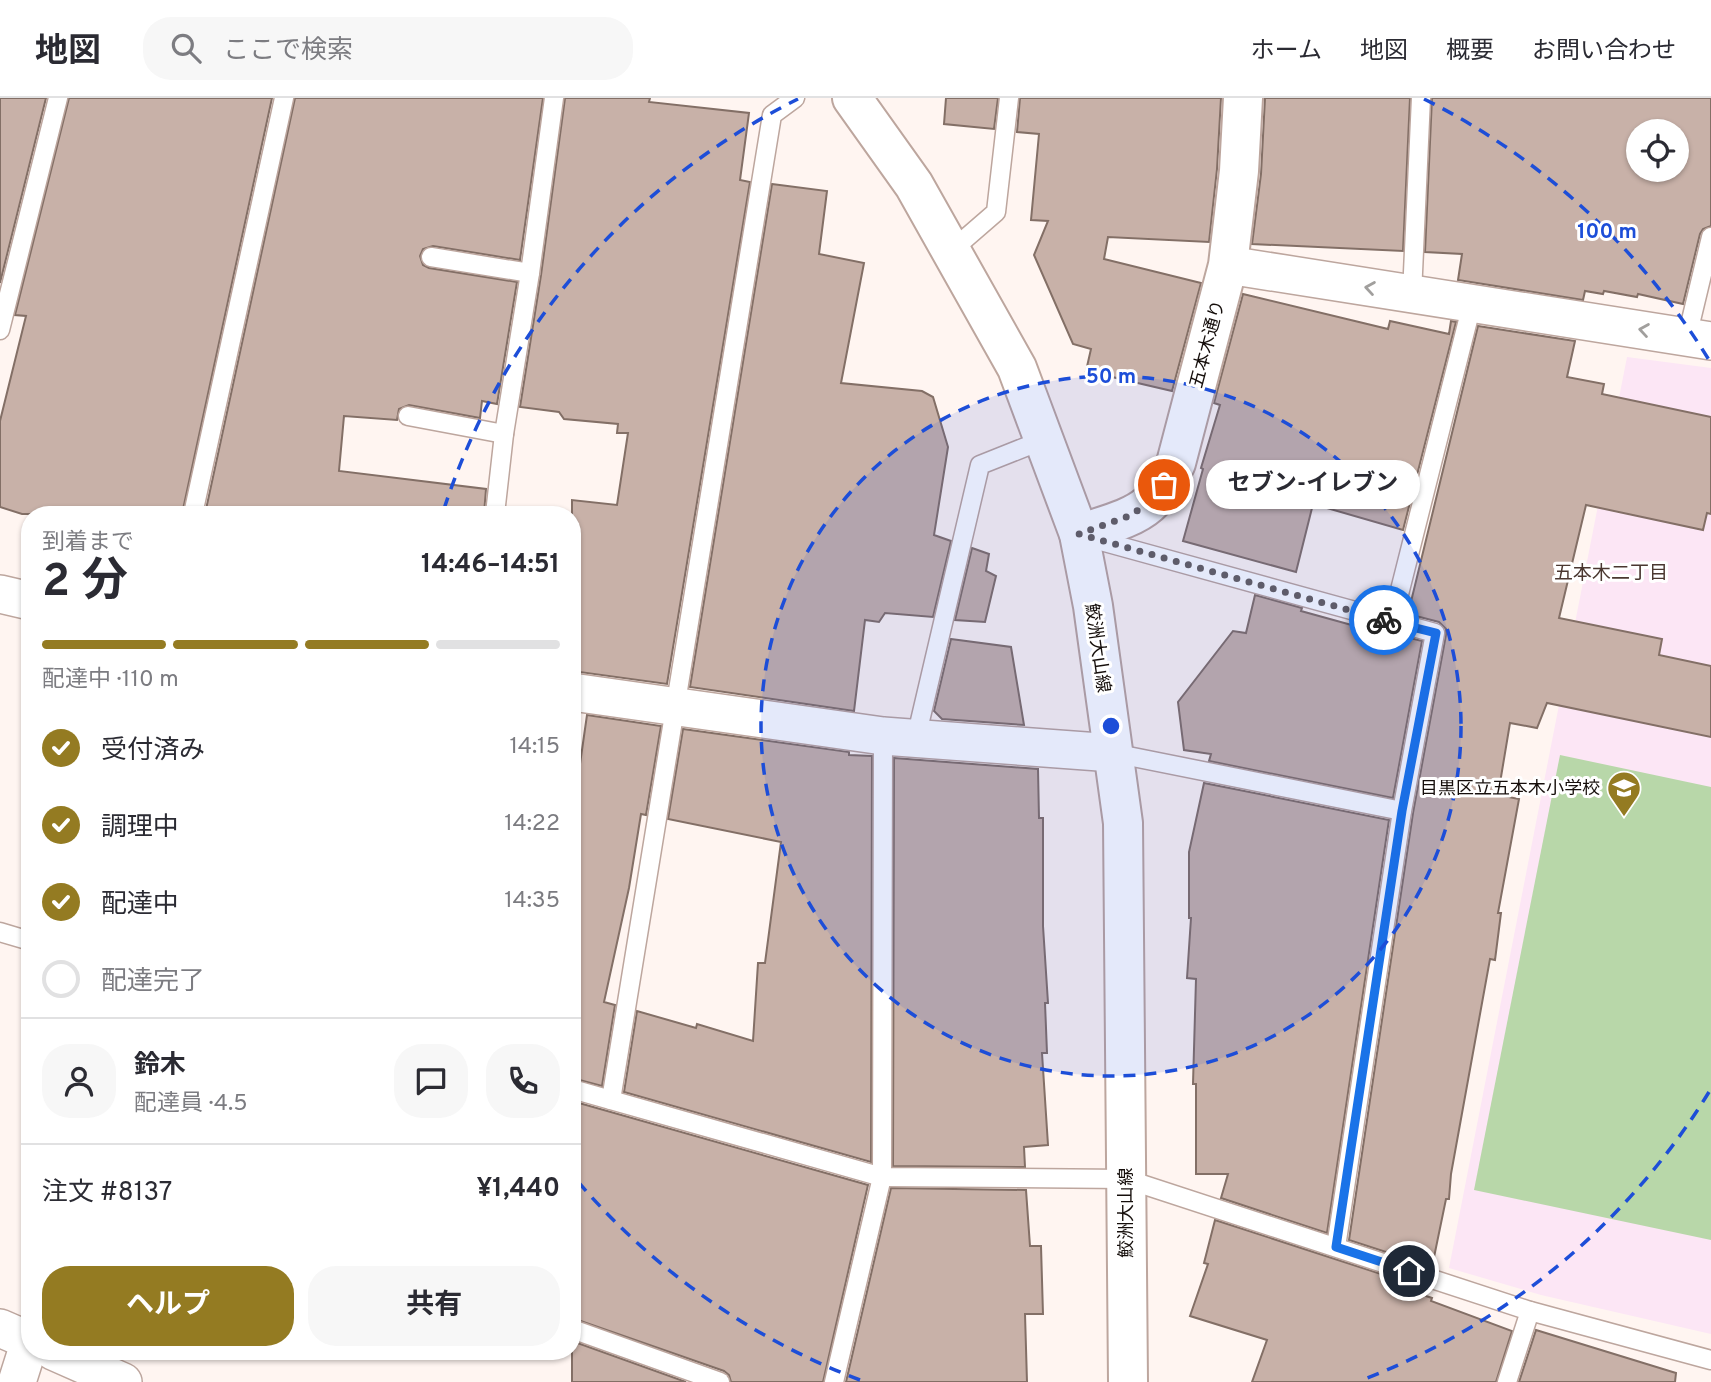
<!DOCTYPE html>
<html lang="ja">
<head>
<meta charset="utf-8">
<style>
	:root { --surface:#fff; --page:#f7f7f7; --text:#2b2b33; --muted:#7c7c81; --line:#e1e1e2; --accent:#947b22 }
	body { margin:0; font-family:Overpass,"Noto Sans JP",sans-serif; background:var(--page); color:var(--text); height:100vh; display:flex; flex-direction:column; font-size:26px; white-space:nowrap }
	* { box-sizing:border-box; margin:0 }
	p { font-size:23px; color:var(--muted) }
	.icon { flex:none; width:38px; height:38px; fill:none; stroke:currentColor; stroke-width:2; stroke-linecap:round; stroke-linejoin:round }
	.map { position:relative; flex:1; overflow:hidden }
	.drawer { position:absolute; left:21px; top:408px; width:560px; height:854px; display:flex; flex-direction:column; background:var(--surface); border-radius:28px; box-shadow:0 2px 5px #0004 }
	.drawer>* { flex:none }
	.buttons { position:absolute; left:1626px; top:21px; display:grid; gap:14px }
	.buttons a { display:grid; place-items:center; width:63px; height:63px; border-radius:50%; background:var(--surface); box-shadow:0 2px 5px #0004; font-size:35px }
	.pin { position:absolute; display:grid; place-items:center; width:60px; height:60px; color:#fff; margin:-30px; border:4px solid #fff; border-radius:50%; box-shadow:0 2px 7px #0007 }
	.courier { position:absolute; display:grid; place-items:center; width:70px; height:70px; margin:-35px; border:5px solid #1a73e8; border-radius:50%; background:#fff; color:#222; box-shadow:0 2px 9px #0007 }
	.bubble { position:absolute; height:49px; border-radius:24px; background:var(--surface); box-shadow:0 2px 5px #0004; font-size:23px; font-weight:700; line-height:49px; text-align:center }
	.headline em { font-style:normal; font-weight:700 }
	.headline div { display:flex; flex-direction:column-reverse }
	.headline { display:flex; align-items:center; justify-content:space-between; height:119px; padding:0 21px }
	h1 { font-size:46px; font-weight:700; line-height:52px }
	.bar { display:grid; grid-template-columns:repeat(4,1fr); gap:10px 7px; align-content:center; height:84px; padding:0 21px }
	.bar i { height:9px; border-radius:5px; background:var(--line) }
	.bar .on { background:var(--accent) }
	.bar p { grid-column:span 4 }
	.line { display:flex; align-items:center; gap:18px; padding:0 21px; border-top:2px solid var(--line) }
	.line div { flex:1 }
	.round { display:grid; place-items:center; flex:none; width:74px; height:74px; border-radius:28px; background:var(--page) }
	ol { padding:0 21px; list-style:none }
	li { display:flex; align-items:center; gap:21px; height:77px }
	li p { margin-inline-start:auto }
	li .icon { padding:7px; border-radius:50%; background:var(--accent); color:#fff; stroke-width:4 }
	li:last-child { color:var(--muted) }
	li i { width:38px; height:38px; border:4px solid var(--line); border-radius:50% }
	.primary-button { display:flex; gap:14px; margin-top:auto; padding:14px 21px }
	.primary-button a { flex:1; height:80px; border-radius:28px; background:var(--accent); color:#fff; font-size:28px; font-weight:700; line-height:80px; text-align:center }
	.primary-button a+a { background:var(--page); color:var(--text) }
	header { display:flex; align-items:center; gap:42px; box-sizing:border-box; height:98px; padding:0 35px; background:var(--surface); border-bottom:2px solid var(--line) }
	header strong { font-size:33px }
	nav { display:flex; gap:38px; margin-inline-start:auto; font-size:24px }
	.search { width:490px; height:63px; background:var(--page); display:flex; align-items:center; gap:18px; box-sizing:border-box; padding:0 24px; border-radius:28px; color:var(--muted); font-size:26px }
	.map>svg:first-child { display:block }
</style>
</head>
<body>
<header>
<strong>地図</strong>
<div class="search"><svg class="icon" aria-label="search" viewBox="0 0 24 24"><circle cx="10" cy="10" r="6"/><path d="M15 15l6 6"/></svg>ここで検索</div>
<nav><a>ホーム</a><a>地図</a><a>概要</a><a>お問い合わせ</a></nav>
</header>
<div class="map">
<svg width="1711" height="1284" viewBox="0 0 1711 1284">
	<rect width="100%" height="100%" fill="#fff5f1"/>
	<polygon fill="#fce6f5" points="1627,259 1711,270 1711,1236 1541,1197 1449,1170"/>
	<polygon fill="#b8d7a9" points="1560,657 1711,689 1711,1142 1474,1092"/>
	<g fill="#c8b1a8" stroke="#836f66" stroke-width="2" fill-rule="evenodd">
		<polygon points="0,0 46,0 0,185"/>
		<polygon points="69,0 272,0 182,416 22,416 0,409 0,323 26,218 15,217"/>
		<polygon points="295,0 543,0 520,162 433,148 423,151 420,158 423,167 429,170 517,184 497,306 482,303 480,320 409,307 399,311 397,322 344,318 339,373 486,391 484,416 205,416"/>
		<polygon points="565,0 650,0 649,4 749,15 740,82 750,84 667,586 572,573 572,402 617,407 628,335 617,335 618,326 564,321 559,314 520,309 541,177"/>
		<polygon points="946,0 998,0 994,31 944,26"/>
		<polygon points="1020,0 1221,0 1217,71 1209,144 1108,139 1104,161 1201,185 1172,293 1086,273 1091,251 1073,246 1034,157 1048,123 1031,122 1039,36 1017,34"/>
		<polygon points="1265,0 1410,0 1403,153 1252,146 1261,76"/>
		<path d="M1432,0H1711V128L1703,131L1700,136L1683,206L1638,196L1637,199L1604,193L1603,196L1585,193L1583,202L1458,182L1462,156L1425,154ZM1638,33H1676V72H1638Z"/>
		<polygon points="772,86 827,93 819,156 864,165 841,285 922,293 933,299 948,349 934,437 951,443 933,519 885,515 879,524 865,522 854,613 690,589"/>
		<polygon points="1243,196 1388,231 1390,223 1449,236 1451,223 1456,224 1403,432 1313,406 1296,474 1183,443 1203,371 1201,370 1220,307 1214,305"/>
		<polygon points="1478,228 1575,243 1567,279 1604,286 1602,296 1711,319 1711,416 1707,415 1703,432 1586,407 1559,520 1662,541 1659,557 1711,568 1711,639 1547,605 1537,630 1510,625 1498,697 1519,701 1498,815 1501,815 1495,862 1490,861 1451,1076 1449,1101 1446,1101 1432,1169 1349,1142 1413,715 1446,537 1446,531 1439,524 1408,516"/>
		<polygon points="972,450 989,456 986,473 996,478 985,524 955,522"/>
		<polygon points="1255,497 1302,510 1301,513 1402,541 1402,538 1422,543 1393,700 1209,663 1211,656 1184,652 1178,604 1233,533 1246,535"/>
		<polygon points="951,541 1011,549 1024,627 942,621 934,613"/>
		<polygon points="587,617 661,628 646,717 641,716 629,790 604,904 615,907 602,988 572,980 572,665 580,666"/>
		<polygon points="683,631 849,654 849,657 872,658 871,1064 624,994 637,913 696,930 697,926 753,943 758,865 765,865 781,744 668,721"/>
		<polygon points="894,660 1038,671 1039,720 1043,720 1043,828 1048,905 1045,905 1047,955 1042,955 1048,1047 1024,1049 1025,1069 893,1068"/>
		<polygon points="1204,685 1389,722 1327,1135 1221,1100 1228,1076 1196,1076 1196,986 1193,986 1196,881 1187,880 1191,820 1189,820 1189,754"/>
		<polygon points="572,1003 868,1087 823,1284 731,1284 729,1277 724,1273 572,1220"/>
		<polygon points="891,1090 1026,1092 1030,1148 1041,1148 1043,1216 1025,1216 1027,1284 846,1284"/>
		<polygon points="1215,1122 1427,1191 1426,1198 1432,1200 1431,1203 1512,1233 1496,1284 1252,1284 1267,1242 1190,1218 1208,1166 1204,1165"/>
		<polygon points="1536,1232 1676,1275 1675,1284 1519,1284"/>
		<polygon points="572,1243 686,1284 572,1284"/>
	</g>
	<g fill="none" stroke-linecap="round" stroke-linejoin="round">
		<g stroke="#bda69e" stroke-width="21">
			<g id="lane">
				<polyline points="951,153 996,114 1009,0"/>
				<polyline points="431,159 530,175"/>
				<polyline points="1412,196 1421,0"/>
				<polyline points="0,232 58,0"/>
				<polyline points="1687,239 1711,139"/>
				<polyline points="408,318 504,336"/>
				<polyline points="193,416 284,0"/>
				<polyline points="495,416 504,336 530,175 554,0"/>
				<polyline points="1090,440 1435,535 1402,713 1336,1149"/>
				<polyline points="1392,524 1472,206"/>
				<polyline points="916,640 980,367 1043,342"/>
				<polyline points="1113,655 1402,713"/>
				<polyline points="0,834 30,843"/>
				<polyline points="572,991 882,1079 1126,1081 1530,1213 1711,1262"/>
				<polyline points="611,1002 772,17 795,0"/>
				<polyline points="572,1231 720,1284"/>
				<polyline points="834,1284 882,1079 883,638"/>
				<polyline points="1507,1284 1530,1213"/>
			</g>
		</g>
		<g stroke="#bda69e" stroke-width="40">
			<g id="street">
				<polyline points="1228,167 1711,243"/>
				<polyline points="0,496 30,503"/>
				<polyline points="572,594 883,638 1113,655"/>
				<polyline points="0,1230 30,1243"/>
				<polyline points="53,1253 123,1284"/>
				<polyline points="17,1284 30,1243"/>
			</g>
		</g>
		<g stroke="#bda69e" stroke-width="42">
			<g id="secondary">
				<polyline points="852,0 914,87 1017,270 1079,436 1093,508 1123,725 1128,1284"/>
				<path d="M1079,436C1101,428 1131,422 1149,406C1161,396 1169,379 1176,365L1228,167L1239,73L1243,0"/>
			</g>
		</g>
		<use href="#lane" stroke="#fff" stroke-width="18"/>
		<use href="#street" stroke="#fff" stroke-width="37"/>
		<use href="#secondary" stroke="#fff" stroke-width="38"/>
	</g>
	<defs><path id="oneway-chevron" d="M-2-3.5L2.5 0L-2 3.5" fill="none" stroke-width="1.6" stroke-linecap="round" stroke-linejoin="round" transform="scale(1.75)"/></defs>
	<g stroke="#a19f9d">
		<use href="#oneway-chevron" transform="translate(1370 190) rotate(-171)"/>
		<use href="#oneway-chevron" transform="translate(1644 232) rotate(-171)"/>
	</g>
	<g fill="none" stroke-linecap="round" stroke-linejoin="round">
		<polyline stroke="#675f5c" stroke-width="7" stroke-dasharray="0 12.6" points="1164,387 1149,406 1126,419 1079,436 1384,522"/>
		<polyline stroke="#1a73e8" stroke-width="9" points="1384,522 1436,535 1402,713 1336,1149 1409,1173"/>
	</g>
	<circle cx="1111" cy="628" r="350" fill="#1d4ed8" fill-opacity=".12"/>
	<g fill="none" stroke="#1d4ed8" stroke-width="3.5" stroke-dasharray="12 9">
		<circle cx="1111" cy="628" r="350"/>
		<path d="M1709 994A701 701 0 0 1 1362 1282M860 1282A701 701 0 0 1 574 1079M444 411A701 701 0 0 1 798 1M1424 1A701 701 0 0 1 1709 262"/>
	</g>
	<defs>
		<g id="school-pin" transform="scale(1.75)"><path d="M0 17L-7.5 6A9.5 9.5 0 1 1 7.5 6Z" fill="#947b22" stroke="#fff"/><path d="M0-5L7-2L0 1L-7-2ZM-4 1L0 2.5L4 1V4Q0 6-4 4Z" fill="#fff"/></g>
	</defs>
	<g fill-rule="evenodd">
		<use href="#school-pin" x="1624" y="690"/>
	</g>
	<g text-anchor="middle" stroke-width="6" stroke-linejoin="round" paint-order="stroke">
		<g font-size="18" fill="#150e0b" stroke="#fff">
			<text transform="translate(1207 246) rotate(-75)" y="6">五本木通り</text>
			<text transform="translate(1098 550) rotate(82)" y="6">鮫洲大山線</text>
			<text transform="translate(1126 1115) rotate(-90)" y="6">鮫洲大山線</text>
		</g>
		<g font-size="18" fill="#150e0b" stroke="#fff" text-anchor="end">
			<text x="1600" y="696">目黒区立五本木小学校</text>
		</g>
		<g font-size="19" fill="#4a3730" stroke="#fff">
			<text x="1611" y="481">五本木二丁目</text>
		</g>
	</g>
	<circle cx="1111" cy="628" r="10" fill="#1d4ed8" stroke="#fff" stroke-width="3.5"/>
	<g font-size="21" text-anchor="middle" font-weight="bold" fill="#1d4ed8" stroke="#fff" stroke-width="6" stroke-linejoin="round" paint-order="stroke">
		<text x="1607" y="140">100 m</text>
		<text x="1111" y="285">50 m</text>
	</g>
</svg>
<div class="buttons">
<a><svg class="icon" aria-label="locate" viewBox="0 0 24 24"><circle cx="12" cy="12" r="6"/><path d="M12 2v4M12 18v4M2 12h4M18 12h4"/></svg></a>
</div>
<div class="pin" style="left:1164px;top:387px;background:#ea580c"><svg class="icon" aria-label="bag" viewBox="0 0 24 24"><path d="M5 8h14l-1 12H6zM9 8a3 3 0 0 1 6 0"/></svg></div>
<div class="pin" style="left:1409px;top:1173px;background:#1f2937"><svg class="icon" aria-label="home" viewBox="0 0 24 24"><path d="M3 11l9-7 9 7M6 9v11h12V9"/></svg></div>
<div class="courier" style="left:1384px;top:522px"><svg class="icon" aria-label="bike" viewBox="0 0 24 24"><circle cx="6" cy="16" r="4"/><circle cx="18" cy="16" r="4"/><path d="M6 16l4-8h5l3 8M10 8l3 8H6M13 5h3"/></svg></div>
<div class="bubble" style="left:1206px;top:362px;width:214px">セブン-イレブン</div>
<section class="drawer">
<div class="headline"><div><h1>2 分</h1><p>到着まで</p></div><em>14:46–14:51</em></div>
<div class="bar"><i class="on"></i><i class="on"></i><i class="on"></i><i></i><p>配達中 · 110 m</p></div>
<ol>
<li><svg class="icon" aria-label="check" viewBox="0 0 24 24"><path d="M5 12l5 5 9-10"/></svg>受付済み<p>14:15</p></li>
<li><svg class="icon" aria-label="check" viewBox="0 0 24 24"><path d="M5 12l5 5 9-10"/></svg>調理中<p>14:22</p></li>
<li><svg class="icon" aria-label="check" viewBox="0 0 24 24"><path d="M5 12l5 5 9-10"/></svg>配達中<p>14:35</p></li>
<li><i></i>配達完了</li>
</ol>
<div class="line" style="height:126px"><a class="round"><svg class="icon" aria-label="person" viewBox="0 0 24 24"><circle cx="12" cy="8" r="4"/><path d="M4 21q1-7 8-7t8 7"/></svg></a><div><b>鈴木</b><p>配達員 · 4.5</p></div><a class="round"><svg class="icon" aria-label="chat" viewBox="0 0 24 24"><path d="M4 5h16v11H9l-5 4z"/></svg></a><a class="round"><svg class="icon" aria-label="phone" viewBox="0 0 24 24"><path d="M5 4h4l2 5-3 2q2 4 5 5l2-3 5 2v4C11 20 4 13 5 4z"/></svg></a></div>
<div class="line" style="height:91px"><div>注文 #8137</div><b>¥1,440</b></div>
<div class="primary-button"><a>ヘルプ</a><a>共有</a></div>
</section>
</div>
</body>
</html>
